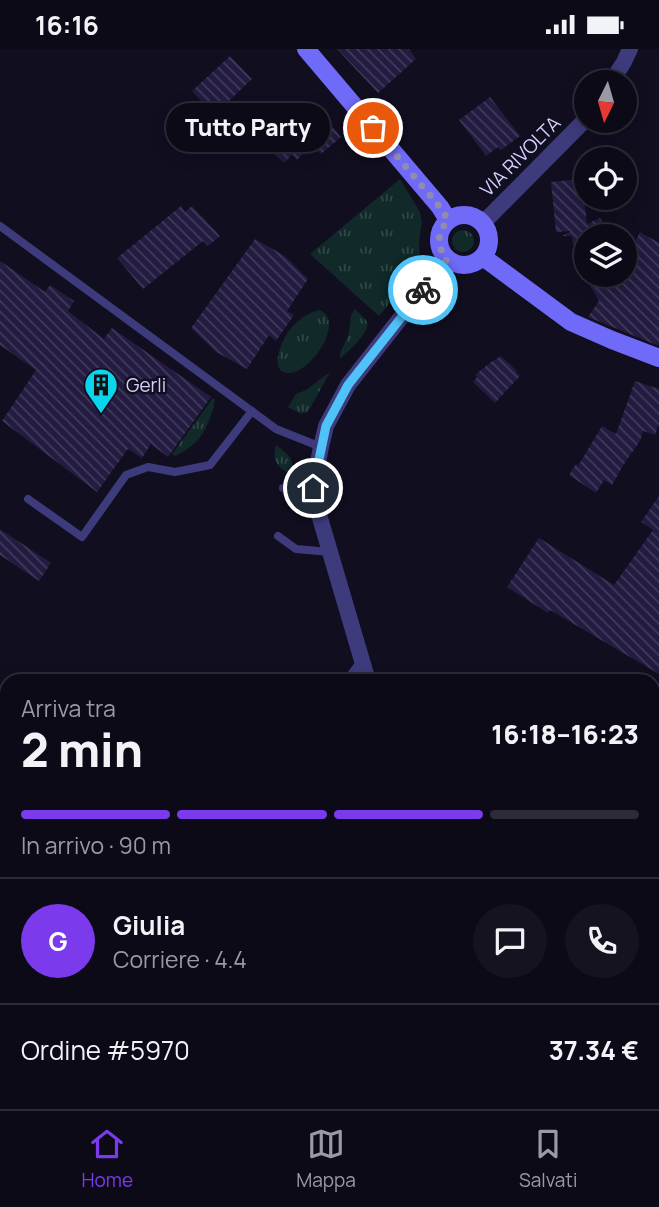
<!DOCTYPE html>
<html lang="it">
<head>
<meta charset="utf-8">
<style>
	:root { --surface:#0d0a18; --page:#161321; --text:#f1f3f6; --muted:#9a9aa2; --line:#2d2b37; --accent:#7c3aed }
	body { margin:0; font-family:Manrope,sans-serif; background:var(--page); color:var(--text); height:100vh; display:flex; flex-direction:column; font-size:26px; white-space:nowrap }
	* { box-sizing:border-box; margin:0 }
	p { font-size:23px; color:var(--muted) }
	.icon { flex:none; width:38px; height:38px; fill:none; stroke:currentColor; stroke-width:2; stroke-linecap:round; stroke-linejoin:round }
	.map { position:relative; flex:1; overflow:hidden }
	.side { position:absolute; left:0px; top:625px; width:660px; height:436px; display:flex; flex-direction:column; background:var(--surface); border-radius:21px 21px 0 0; box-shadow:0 4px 18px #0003,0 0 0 2px var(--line) }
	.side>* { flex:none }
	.needle { width:46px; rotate:185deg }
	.controls { position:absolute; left:574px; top:21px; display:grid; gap:14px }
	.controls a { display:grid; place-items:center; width:63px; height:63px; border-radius:50%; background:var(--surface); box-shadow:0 4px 18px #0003,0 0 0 2px var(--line); font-size:35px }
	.pin { position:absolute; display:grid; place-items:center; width:60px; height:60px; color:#fff; margin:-30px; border:4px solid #fff; border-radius:50%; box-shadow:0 2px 7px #0007 }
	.courier { position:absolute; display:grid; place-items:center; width:70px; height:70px; margin:-35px; border:5px solid #4fc3f7; border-radius:50%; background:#fff; color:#222; box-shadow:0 2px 9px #0007 }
	.bubble { position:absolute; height:49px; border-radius:24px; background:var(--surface); box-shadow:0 4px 18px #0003,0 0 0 2px var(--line); font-size:23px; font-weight:800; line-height:49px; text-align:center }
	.summary em { font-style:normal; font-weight:800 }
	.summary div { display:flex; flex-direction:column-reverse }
	.summary { display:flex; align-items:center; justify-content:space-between; height:119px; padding:0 21px }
	h1 { font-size:46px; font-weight:800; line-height:52px }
	.bar { display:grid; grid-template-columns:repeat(4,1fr); gap:10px 7px; align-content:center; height:84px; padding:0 21px }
	.bar i { height:9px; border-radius:5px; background:var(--line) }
	.bar .current { background:var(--accent) }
	.bar p { grid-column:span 4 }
	.line { display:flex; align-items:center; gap:18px; padding:0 21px; border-top:2px solid var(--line) }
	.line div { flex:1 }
	.round { display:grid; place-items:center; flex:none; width:74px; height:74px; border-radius:37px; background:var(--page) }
	.status { display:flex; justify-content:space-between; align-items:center; height:49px; padding:0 35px; background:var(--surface); direction:ltr }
	.status svg { height:19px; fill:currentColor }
	.tab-bar { display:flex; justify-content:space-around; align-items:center; height:98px; border-top:2px solid var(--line); background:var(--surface); font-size:19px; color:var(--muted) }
	.tab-bar a { display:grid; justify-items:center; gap:4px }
	.tab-bar .current { color:var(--accent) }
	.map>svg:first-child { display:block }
</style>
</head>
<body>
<div class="status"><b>16:16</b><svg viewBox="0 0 49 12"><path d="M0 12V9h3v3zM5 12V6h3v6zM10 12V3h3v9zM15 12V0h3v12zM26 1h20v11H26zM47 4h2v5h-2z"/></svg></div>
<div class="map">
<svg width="659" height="1060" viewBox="0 0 659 1060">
	<defs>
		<pattern id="grass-tufts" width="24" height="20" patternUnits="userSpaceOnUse" patternTransform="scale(1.75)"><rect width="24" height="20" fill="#112929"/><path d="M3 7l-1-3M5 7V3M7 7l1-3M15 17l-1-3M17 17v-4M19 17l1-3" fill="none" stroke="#334749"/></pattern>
		<pattern id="building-back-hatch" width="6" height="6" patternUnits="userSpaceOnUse" patternTransform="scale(1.75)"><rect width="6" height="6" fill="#231b40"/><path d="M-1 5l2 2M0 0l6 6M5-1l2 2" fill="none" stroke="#423b5c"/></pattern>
	</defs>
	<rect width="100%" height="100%" fill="#110e20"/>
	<g fill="url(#grass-tufts)">
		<polygon points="400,130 420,163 422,173 419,192 420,210 413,227 379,267 310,205"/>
		<circle cx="463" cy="192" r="11"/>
		<path d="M355,260C358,264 365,268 367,273C370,284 348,302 340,310V304L348,287L350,276L351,266Z"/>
		<path d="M319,261C347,271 310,326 288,324C268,323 282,292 288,283C296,272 307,264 319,261Z"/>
		<polygon points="330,323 308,363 301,365 288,358 296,345 306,341"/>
		<path d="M213,349L215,351C209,378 201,395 175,407L172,405Z"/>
		<path d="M276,396C290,407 294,409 293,427C279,418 271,415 276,396Z"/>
	</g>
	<g fill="url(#building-back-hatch)">
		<polygon points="337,0 409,0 416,10 378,44"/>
		<polygon points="230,7 252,30 214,66 192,42"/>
		<polygon points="490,48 520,87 501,101 498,98 486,107 459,71"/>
		<polygon points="285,67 310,92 330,75 341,88 321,105 312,95 297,111 292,106 284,114 255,86 273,69 278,74"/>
		<polygon points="582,130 587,175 600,169 610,187 586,187 586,217 573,194 572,187 562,187 571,182 556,183 551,133"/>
		<polygon points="181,157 185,163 192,157 220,187 208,197 203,192 143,240 117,209"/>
		<polygon points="640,183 659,194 659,297 588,268 599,252 584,226 625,226 625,213"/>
		<polygon points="255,190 285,207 308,230 287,262 294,266 276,292 269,286 247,320 216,303 191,279"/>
		<polygon points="0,212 45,243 50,236 74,252 68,262 104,290 112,279 211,348 168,408 151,395 142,409 128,400 97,443 2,372 36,321 0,296"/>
		<polygon points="501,307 517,322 516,323 520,327 495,354 473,333 477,328 475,326 491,313"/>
		<polygon points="635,332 659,340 659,375 655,386 643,382 640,392 624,415 612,436 604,431 596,444 569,426 576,415 578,417 602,377 616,385"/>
		<polygon points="659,447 659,625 550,561 548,564 507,538 539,489 614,536 653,481 641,473"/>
		<polygon points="0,480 51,514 39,532 0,506"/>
	</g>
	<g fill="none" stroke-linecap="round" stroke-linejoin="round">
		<g stroke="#3e3b7d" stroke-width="8">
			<polyline points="0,177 276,380 321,398"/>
			<polyline points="283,439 313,439"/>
			<polyline points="28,450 82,488 126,426 148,418 175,423 210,416 252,362"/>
			<polyline points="278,487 296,500 330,503"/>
			<polyline points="653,774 659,778"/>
			<polyline points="651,1060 659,1049"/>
		</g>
		<g stroke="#3e3b7d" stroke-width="16">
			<polyline points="611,33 624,13 630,0"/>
			<polyline points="483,174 586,70"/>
			<polyline points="351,632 363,616"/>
			<polyline points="368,632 320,469 313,439 321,398 326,377 348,336 447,210"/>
			<polyline points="653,951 659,954"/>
			<polyline points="46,1060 50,1054"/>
		</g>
		<g stroke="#6f6af8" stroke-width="18">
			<polyline points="306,0 440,158 448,171"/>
			<circle cx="464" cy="191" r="25"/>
			<polyline points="483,208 571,273 612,291 659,309"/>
		</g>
	</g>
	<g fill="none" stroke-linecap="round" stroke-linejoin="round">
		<path stroke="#908bb0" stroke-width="7" stroke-dasharray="0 12.6" d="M373,79L440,158L448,171C437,184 436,197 447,210L423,241"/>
		<polyline stroke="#4fc3f7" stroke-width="9" points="313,439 326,377 348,336 423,241"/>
	</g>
	<defs>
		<g id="building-pin" transform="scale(1.75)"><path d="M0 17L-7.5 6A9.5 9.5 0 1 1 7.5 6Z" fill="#0bd4ed" stroke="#110e20"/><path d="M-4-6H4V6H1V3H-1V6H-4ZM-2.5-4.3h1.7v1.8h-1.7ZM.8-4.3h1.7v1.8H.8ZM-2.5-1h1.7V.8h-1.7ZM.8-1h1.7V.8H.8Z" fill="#111"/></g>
	</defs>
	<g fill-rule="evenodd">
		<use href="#building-pin" x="101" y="336"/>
	</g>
	<g text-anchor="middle" stroke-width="5" stroke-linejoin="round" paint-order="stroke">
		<g font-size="19" fill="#d4cffd" stroke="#110e20">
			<text transform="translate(520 107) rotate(-45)" y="7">VIA RIVOLTA</text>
		</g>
		<g font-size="19" fill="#d4cffd" stroke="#110e20" text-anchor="start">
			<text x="126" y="343">Gerli</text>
		</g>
	</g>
</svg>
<div class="controls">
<a><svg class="needle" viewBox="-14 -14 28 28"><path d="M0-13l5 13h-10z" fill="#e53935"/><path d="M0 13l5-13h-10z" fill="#9a9aa2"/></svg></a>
<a><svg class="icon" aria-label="locate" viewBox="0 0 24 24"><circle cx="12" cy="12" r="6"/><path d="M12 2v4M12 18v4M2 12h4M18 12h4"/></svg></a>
<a><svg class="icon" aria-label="layers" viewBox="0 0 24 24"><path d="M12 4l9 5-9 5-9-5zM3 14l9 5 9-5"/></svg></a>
</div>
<div class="pin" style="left:373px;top:79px;background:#ea580c"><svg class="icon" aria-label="bag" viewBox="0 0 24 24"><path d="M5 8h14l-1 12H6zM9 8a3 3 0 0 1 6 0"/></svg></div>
<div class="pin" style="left:313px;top:439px;background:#1f2937"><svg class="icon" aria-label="home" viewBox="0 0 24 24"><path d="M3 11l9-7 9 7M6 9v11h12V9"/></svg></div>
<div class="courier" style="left:423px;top:241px"><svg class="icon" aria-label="bike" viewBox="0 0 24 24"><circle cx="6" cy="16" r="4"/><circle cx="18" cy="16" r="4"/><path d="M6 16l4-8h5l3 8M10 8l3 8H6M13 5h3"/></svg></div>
<div class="bubble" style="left:166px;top:54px;width:164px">Tutto Party</div>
<section class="side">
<div class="summary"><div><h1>2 min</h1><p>Arriva tra</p></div><em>16:18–16:23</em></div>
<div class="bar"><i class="current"></i><i class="current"></i><i class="current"></i><i></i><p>In arrivo · 90 m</p></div>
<div class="line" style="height:126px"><b class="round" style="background:var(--accent);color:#fff">G</b><div><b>Giulia</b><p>Corriere · 4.4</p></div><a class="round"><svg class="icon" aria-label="chat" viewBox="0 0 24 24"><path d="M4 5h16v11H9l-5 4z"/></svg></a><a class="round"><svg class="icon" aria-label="phone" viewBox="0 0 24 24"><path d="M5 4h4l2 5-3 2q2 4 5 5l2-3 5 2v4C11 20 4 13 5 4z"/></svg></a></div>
<div class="line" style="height:91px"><div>Ordine #5970</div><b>37.34 €</b></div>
</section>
</div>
<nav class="tab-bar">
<a class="current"><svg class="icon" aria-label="home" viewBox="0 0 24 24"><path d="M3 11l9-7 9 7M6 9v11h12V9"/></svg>Home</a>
<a><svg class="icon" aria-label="map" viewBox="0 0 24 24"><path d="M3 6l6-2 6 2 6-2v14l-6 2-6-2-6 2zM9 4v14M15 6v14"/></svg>Mappa</a>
<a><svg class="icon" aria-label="saved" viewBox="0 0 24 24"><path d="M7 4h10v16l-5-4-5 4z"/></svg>Salvati</a>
</nav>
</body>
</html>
